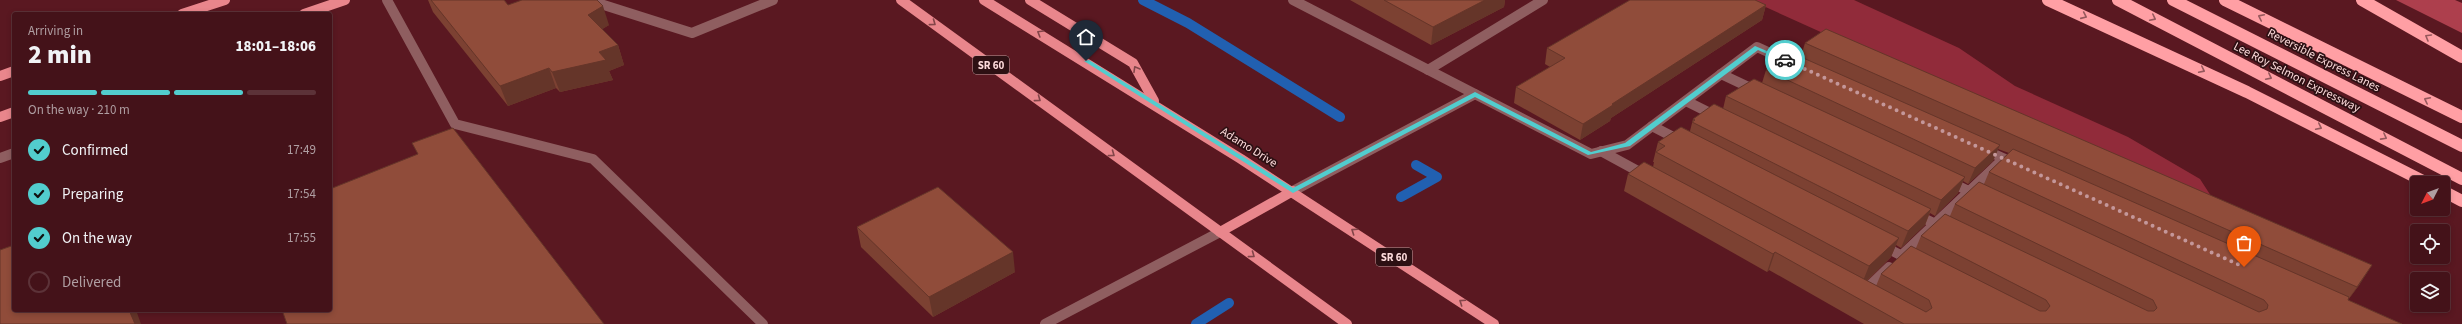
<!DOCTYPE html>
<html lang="en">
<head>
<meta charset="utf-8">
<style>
	:root { --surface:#441219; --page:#4e2026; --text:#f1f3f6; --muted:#af9ea2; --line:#5c3238; --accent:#52cdce }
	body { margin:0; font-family:"Source Sans 3",sans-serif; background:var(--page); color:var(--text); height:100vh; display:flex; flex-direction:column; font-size:15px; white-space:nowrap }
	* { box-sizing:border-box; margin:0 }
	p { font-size:13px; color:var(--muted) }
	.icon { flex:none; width:22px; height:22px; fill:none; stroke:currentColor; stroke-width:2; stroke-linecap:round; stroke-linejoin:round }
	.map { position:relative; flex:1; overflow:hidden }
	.details { position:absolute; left:12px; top:12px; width:320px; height:300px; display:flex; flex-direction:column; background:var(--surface); border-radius:4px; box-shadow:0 2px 6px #0003,0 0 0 1px var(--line) }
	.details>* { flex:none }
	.needle { width:26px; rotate:228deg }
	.tools { position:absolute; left:2410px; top:176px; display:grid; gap:8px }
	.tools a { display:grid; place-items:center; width:40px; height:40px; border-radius:4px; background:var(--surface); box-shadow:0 2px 6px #0003,0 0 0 1px var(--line); font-size:20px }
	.pin { position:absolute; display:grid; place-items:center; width:34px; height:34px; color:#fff; margin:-41px -17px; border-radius:50% 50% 50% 0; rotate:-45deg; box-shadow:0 0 4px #0007 }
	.pin .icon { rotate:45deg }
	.courier { position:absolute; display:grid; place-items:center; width:40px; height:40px; margin:-20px; border:3px solid #52cdce; border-radius:50%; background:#fff; color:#222; box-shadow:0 1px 5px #0007 }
	.headline em { font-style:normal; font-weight:800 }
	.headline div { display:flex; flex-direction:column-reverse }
	.headline { display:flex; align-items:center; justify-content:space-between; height:68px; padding:0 16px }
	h1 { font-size:26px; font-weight:800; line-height:30px }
	.bar { display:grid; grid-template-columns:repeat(4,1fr); gap:6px 4px; align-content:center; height:48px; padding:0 16px }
	.bar i { height:5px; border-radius:3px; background:var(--line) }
	.bar .on { background:var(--accent) }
	.bar p { grid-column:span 4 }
	ol { padding:0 16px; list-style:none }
	li { display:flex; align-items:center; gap:12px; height:44px }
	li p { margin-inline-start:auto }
	li .icon { padding:4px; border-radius:50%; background:var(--accent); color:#111; stroke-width:4 }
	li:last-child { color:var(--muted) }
	li i { width:22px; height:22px; border:2px solid var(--line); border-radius:50% }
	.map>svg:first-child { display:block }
</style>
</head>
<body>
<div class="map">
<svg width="2462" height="324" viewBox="0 0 2462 324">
	<rect width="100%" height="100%" fill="#5a1821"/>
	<polygon fill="#912b3a" points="1750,0 1854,0 1867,6 1959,48 2015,86 2128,137 2200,179 2211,196 1885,61"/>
	<polygon fill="#ad3f4d" points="2396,0 2455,0 2462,3 2462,33"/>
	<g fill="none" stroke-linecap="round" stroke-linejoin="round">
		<g stroke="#2160b1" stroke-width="10">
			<polyline points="1143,0 1188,23 1340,117"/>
			<polyline points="1401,197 1437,177 1416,165"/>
			<polyline points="1196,324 1229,303"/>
		</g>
		<g stroke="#8f5e60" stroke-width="10">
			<polyline points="387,0 455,124 593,159 763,324"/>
			<polyline points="588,0 692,33 773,0"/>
			<polyline points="1293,0 1591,154 1627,145 1757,47 1796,65"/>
			<polyline points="1428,70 1543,0"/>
			<polyline points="1721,74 1757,91"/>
			<polyline points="1686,101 1718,117"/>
			<polyline points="1652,126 1681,141"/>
			<polyline points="1983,149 2014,163"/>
			<polyline points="1601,151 1645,175"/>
			<polyline points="0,158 14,153"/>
			<polyline points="1950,182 1981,197"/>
			<polyline points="1293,191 1475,94"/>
			<polyline points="1915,214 1946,229"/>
			<polyline points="1881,245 1912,261"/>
			<polyline points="1902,255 1998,164"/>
			<polyline points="1863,292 1889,267"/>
			<polyline points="1045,324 1220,232"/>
		</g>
		<g stroke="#e9868c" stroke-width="10">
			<polyline points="901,0 1347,324"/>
			<polyline points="984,0 1241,159 1494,324"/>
			<polyline points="1030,0 1133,63 1154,101"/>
			<polyline points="182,14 225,0"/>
			<polyline points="304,14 345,0"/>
			<polyline points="0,76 14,71"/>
			<polyline points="0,117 14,112"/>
			<polyline points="1220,232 1293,191"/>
		</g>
		<g stroke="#ff9fa4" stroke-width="12">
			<polyline points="2048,0 2247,92 2427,183"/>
			<polyline points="2118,0 2462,179"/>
			<polyline points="2173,0 2462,146"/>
			<polyline points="2225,0 2462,117"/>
			<polyline points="2362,0 2462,57"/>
			<polyline points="2443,191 2462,201"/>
		</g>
	</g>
	<g fill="#7c4132" fill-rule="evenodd">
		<polygon points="428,0 504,0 508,5 609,25 602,29 618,45 624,65 609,71 613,80 560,92 556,88 508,106 433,12"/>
		<polygon points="1350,0 1505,0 1504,7 1431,45"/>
		<polygon points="1766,5 1762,20 1611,118 1610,121 1580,140 1514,103 1516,87 1550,67 1545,64 1547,48"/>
		<path d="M1805,43L2360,284L2348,300L2402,324H1864L1769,270L1767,272L1624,191L1628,174L1653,167L1654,162H1653L1658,142L1690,131L1693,119L1723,109L1726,96L1762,83L1766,70L1801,56ZM1998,149L2009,153L1989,172L1984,184L1955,204L1950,216L1921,236L1916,248L1881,274L1876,286L1867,281L1891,257L1896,245L1901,248L1925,225L1930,213L1935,216L1958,193L1963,181L1968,184L1993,161Z"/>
		<polygon points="857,227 1015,272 933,317 861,247"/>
	</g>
	<g fill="#653529">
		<polygon points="1485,0 1505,0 1504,7 1431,45 1433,27"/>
		<polygon points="1766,5 1762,20 1611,118 1610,121 1580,140 1583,124 1612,104"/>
		<polygon points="603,6 609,25 595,34 588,15"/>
		<polygon points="618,45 624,65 609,71 613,80 560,92 552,72 599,52"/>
		<polygon points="549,68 556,88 508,106 500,86"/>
		<polygon points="2000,145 1993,161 1968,184 1975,168"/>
		<polygon points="1965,177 1958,193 1935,216 1941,200"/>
		<polygon points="1931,209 1925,225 1901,248 1908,231"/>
		<polygon points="1899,238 1891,257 1861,286 1869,266"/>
		<polygon points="1013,252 1015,272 933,317 929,297"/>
		<polygon points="1775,252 1769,270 1767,272 1773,254"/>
		<polygon points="2372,265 2360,284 2344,305 2357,287"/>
		<polygon points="129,310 136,310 141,324 135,324"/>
	</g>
	<g fill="#904c3a" stroke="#653529">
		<polygon points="431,0 504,0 508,5 522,0 597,0 603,6 588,15 618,45 599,52 606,60 552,72 549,68 500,86"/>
		<polygon points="1384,0 1485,0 1433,27"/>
		<polygon points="1630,0 1755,0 1766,5 1612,104 1613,105 1583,124 1516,87 1565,58 1547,48"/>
		<polygon points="1826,29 2372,265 2357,287 1805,43"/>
		<polygon points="1792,53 2000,145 1975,168 1766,70"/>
		<polygon points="1754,79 1965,177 1941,200 1726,96"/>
		<polygon points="1714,104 1931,209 1908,231 1692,122 1695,120 1693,119"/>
		<polygon points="1681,127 1899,238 1869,266 1656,152 1665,146 1658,142"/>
		<polygon points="453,128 604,324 287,324 282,310 330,310 330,189 418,154 412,143"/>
		<polygon points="2013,149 2349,297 2348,300 2402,324 1904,324 1775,252 1773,254 1628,174 1644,162 1926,312 1932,308 1929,300 1881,274 1911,246 2040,311 2046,311 2050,306 2046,300 1921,236 1945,214 2148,311 2154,311 2157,308 2153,300 1955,204 1979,182 2259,312 2267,309 2268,305 2264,300 1989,172"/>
		<polygon points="938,187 1013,252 929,297 857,227"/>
		<polygon points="14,245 14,310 129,310 135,324 0,324 0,250"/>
	</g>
	<defs><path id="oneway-chevron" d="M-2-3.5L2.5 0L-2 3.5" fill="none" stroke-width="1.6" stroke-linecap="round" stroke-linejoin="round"/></defs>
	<g stroke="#96585c">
		<use href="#oneway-chevron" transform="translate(2084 16) rotate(24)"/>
		<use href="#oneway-chevron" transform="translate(2261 17) rotate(-154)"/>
		<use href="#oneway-chevron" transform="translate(2153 18) rotate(27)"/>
		<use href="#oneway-chevron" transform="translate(2428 37) rotate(-150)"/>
		<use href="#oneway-chevron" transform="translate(2202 70) rotate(26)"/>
		<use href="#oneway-chevron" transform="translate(2269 77) rotate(27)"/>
		<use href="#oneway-chevron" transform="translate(2427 100) rotate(-153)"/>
		<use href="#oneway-chevron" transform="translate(2319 127) rotate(26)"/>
		<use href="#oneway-chevron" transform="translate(2384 137) rotate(28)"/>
	</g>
	<g stroke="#824549">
		<use href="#oneway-chevron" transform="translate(933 23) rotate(36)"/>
		<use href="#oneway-chevron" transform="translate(1040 33) rotate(-149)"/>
		<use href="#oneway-chevron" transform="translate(1136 69) rotate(-120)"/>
		<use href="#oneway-chevron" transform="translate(1038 99) rotate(36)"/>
		<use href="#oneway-chevron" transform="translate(1112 154) rotate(36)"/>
		<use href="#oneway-chevron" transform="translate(1354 231) rotate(-146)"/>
		<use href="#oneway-chevron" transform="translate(1252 255) rotate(36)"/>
		<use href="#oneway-chevron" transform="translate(1462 302) rotate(-146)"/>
	</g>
	<polygon fill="#52cdce" points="1755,46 1788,60 1783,61 1758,50 1630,146 1588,155 1475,97 1293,193 1084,61 1089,60 1293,188 1475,92 1591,152 1625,143"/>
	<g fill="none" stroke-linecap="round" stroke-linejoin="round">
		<polyline stroke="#c4979a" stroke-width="4" stroke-dasharray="0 7.2" points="1785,60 2244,267"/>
	</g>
	<g text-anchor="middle" stroke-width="3.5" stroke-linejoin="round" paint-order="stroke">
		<g fill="#2d1013" stroke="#bf9e9f" stroke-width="1">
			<rect x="973" y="56" width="36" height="18" rx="3"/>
			<rect x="1376" y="248" width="36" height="18" rx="3"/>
		</g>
		<g font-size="11" font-weight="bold" fill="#fddbdb">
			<text x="991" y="69">SR 60</text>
			<text x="1394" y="261">SR 60</text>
		</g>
		<g font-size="12" fill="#fddbdb" stroke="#2d1013">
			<text transform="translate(2324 60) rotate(27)" y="4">Reversible Express Lanes</text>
			<text transform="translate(2297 77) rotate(27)" y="4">Lee Roy Selmon Expressway</text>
			<text transform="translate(1249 147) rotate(32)" y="4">Adamo Drive</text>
		</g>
	</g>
</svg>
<div class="tools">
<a><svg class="needle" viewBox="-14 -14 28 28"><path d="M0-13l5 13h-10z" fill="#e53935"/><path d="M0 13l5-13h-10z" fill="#af9ea2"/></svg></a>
<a><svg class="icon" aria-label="locate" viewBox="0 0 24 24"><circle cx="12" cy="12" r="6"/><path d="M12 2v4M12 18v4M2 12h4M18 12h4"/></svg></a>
<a><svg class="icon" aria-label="layers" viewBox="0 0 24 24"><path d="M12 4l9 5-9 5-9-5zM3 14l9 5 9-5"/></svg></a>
</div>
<div class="pin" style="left:2244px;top:267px;background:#ea580c"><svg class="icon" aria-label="bag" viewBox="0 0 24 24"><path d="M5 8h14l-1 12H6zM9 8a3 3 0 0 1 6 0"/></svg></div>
<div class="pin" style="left:1086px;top:61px;background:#1f2937"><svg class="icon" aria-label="home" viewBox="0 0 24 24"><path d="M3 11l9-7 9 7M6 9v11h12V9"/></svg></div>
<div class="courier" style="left:1785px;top:60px"><svg class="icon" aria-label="car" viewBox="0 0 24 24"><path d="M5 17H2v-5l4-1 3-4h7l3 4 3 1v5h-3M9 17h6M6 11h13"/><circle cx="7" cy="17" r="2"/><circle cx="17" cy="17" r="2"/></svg></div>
<section class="details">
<div class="headline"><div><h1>2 min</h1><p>Arriving in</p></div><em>18:01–18:06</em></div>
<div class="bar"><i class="on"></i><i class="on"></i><i class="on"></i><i></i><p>On the way · 210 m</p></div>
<ol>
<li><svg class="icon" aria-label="check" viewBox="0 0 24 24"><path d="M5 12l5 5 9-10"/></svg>Confirmed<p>17:49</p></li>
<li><svg class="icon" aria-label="check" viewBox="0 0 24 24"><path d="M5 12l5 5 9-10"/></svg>Preparing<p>17:54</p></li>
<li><svg class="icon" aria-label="check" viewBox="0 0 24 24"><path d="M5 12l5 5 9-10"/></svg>On the way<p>17:55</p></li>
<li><i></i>Delivered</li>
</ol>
</section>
</div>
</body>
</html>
